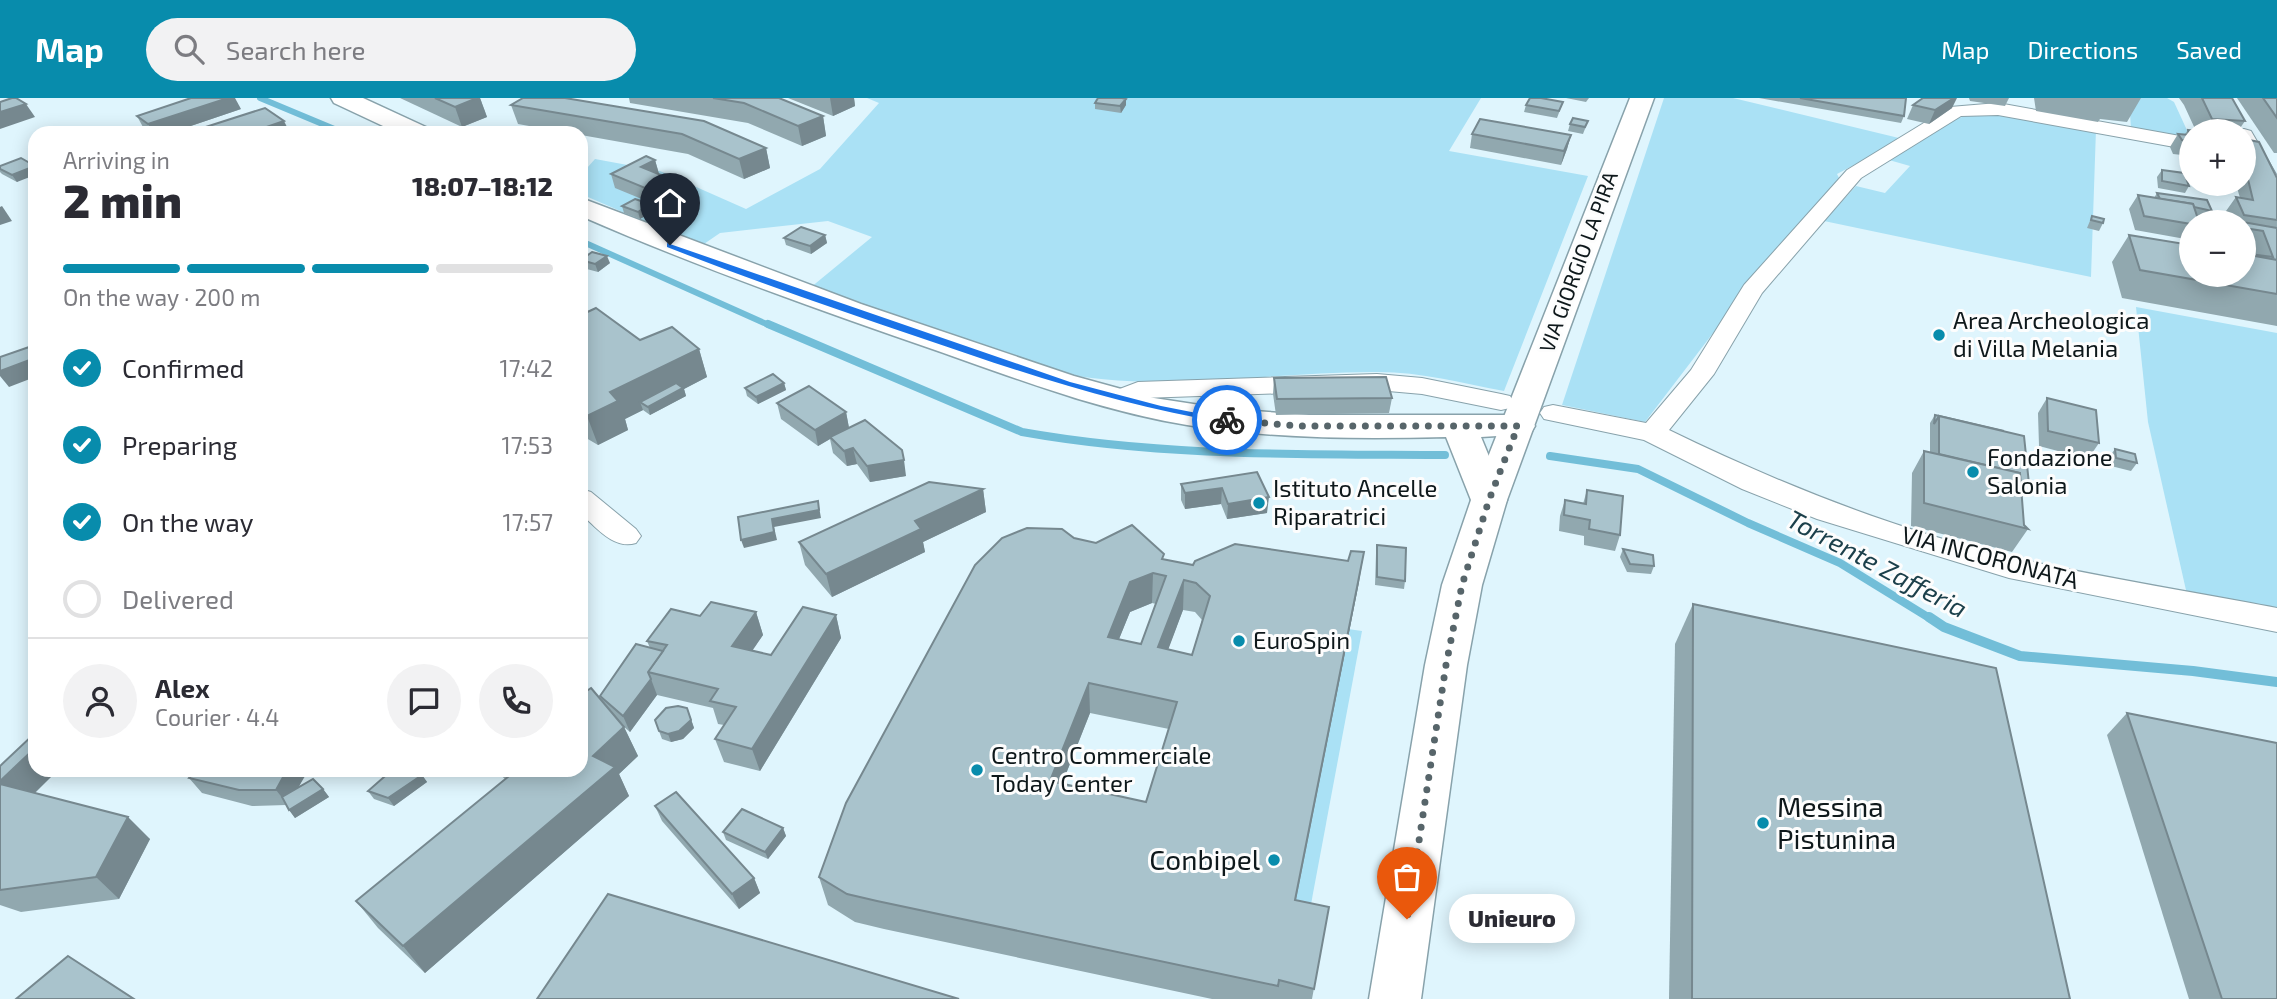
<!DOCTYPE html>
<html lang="en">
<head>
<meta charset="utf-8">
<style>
	:root { --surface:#fff; --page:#f2f2f3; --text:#2b2b33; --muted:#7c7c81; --line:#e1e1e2; --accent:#088cac }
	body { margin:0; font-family:"Exo 2",sans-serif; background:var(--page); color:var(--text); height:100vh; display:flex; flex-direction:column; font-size:26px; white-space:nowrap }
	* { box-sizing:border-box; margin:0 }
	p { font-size:23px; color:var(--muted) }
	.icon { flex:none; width:38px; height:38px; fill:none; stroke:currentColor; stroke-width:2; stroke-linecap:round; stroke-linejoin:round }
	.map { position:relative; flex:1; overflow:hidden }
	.drawer { position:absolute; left:28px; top:28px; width:560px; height:651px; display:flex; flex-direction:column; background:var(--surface); border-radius:21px; box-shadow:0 4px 18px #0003 }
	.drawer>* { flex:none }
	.fabs { position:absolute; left:2179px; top:21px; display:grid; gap:14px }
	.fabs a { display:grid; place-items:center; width:77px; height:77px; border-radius:50%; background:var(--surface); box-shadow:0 4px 18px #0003; font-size:35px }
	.pin { position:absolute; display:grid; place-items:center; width:60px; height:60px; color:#fff; margin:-72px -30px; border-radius:50% 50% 50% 0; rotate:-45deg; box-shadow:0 0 7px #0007 }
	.pin .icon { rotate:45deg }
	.courier { position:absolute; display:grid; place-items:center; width:70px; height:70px; margin:-35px; border:5px solid #1a73e8; border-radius:50%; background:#fff; color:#222; box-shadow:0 2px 9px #0007 }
	.bubble { position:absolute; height:49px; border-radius:24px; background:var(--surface); box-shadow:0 4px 18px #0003; font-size:23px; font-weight:800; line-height:49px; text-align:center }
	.summary em { font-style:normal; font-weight:800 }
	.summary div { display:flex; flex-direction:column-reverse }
	.summary { display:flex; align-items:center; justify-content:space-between; height:119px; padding:0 35px }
	h1 { font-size:46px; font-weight:800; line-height:52px }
	.bar { display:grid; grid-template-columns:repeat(4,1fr); gap:10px 7px; align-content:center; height:84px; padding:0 35px }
	.bar i { height:9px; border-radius:5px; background:var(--line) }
	.bar .current { background:var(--accent) }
	.bar p { grid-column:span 4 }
	.line { display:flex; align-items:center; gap:18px; padding:0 35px; border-top:2px solid var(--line) }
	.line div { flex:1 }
	.round { display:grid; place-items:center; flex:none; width:74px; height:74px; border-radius:37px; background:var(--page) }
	ol { padding:0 35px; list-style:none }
	li { display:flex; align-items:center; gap:21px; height:77px }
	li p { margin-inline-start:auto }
	li .icon { padding:7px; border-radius:50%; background:var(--accent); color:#fff; stroke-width:4 }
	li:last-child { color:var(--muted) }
	li i { width:38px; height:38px; border:4px solid var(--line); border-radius:50% }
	header { display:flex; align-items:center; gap:42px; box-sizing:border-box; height:98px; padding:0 35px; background:var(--accent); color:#fff }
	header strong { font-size:33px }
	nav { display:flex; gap:38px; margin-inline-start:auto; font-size:24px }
	.search { width:490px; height:63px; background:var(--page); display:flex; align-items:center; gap:18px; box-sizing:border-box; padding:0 24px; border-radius:38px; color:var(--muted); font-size:26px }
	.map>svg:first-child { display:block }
</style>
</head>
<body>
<header>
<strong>Map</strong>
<div class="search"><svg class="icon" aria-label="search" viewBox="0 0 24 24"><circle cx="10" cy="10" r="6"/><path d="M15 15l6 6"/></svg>Search here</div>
<nav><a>Map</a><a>Directions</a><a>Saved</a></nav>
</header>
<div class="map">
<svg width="2277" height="901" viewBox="0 0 2277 901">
	<rect width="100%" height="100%" fill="#dff5fd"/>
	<g fill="#aae1f5">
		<path d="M867,0H1481L1449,53L1588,78L1504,293C1462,285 1421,274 1378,274C1267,273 1156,298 1047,272L810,190L872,139L828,123L720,135L701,148L581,96V69L587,70L595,61L660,73L746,111L820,71L879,5Z"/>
		<polygon points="1664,0 1733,0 1903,41 1837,76 1839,80 1775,154 1645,324 1562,307"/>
		<polygon points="2129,0 2167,0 2174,4 2191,41 2131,31"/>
		<path d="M1985,14L2096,31L2091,179L1824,123L1856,88L1885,95L1910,68L1889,62C1918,43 1949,17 1985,14Z"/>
		<polygon points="2136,209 2277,235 2277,516 2188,501 2148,324"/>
		<polygon points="1348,531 1362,533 1306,833 1290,829"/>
	</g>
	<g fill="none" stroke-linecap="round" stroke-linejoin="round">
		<g stroke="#72bed8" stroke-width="6">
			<polyline points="260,0 344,35"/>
			<polyline points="581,143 771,228"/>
		</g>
		<g stroke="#72bed8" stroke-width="8">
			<path d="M768,226L1022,334C1162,359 1303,356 1445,357"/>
			<polyline points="1550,358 1638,371 1748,425 1840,465 1931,521"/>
		</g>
		<polyline stroke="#72bed8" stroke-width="10" points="1929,519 1944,529 2020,558 2193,573 2277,584"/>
		<g stroke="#88a2ab" stroke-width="2">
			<g id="minor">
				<path d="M1998,5L2191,40V52L1998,17L1961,18L1861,80L1762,195L1714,276L1669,332C1778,385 1892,431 2011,459C2099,479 2189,493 2277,510V534L2009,480L1817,421L1742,391L1644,342L1544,321L1540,315L1544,309L1553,307L1646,325L1691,272L1744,187L1847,72L1950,9Z"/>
				<polygon points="2244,31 2251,33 2277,78 2277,102 2270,100 2244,54 2244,33 2237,33"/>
				<polygon points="1377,276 1422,280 1501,296 1510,298 1514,304 1510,310 1501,312 1422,296 1377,292 1142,300 1118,309 1109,307 1105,301 1109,295 1138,284"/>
				<path d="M581,391L591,394L636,431L641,438L636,445C614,452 597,430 581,416Z"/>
			</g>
		</g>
		<g stroke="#88a2ab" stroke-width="3">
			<g id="tertiary">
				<polygon points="331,0 363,0 428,30 432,35 398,35 334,5"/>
				<path d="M581,100L861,206L1074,278L1154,300L1226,311L1309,317H1518L1530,320L1535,328L1530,336L1481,339L1507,402L1502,411L1489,414L1476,411L1471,402L1446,339C1359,341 1273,341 1187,327C1101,313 1020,282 938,253C818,212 698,169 581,118Z"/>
			</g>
		</g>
		<g stroke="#88a2ab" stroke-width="3">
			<polygon id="primary" points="1630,0 1654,0 1507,402 1482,487 1467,567 1421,901 1369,901 1425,567 1442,487 1471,402"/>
		</g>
		<use href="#minor" fill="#fff" fill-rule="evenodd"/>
		<use href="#tertiary" fill="#fff" fill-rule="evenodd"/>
		<use href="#primary" fill="#fff" fill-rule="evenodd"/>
	</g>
	<g fill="#91a8af" fill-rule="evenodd">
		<polygon points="400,0 480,0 487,19 462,29"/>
		<polygon points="629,0 779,0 823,18 826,38 802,48 748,25 630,5"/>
		<polygon points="788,0 854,0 855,8 833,18"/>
		<polygon points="1566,0 1589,0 1586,4"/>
		<polygon points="1759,0 1906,0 1904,18 1901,25"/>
		<polygon points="1969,0 2009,0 2005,8 1970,3"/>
		<polygon points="2034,0 2141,0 2127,24 2100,21 2098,24 2036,13"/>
		<polygon points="2179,0 2232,0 2245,23 2238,33 2191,33 2191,58 2173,56 2170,49 2178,36 2185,36 2188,32 2196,33 2184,7"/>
		<polygon points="2237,0 2277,0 2277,55 2274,55"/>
		<polygon points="1563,4 1557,20 1524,14 1526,7"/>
		<polygon points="1095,5 1126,7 1121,15 1095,11"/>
		<polygon points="511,7 766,50 770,70 744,81 688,56 581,37 581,35 568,35 518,26"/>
		<polygon points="1913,7 1952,10 1929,26 1907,21"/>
		<polygon points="241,11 170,35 150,35 144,31 137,18"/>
		<polygon points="1588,23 1583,36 1568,33 1570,26"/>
		<polygon points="1472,36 1571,37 1567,51 1561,67 1470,50"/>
		<polygon points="2244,41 2277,80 2277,228 2122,200 2112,164 2129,137 2256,159 2253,148 2244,146 2244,124 2231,124 2226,113 2236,99 2240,100 2236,86 2244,86"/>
		<polygon points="655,62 659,76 670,93 649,104 615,90 611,76"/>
		<polygon points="35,67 17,84 2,76 0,74 0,68"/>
		<polygon points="2162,72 2189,88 2185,95 2158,90 2157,79"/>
		<polygon points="2157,95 2212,113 2207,120 2197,118 2191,124 2191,142 2135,132 2129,111 2138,97 2154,100"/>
		<polygon points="622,108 652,114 640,121 624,115"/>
		<polygon points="2092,118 2103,125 2099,133 2087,130"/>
		<polygon points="825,137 827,145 811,156 786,147 784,140"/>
		<polygon points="581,162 610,165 598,174 583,170"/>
		<polygon points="581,217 640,242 699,251 707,279 684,291 686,298 650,317 643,312 625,321 628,332 598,347 581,337"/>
		<polygon points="1274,280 1392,300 1389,315 1276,317 1273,296"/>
		<polygon points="784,285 786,292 758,306 747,298 745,290"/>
		<polygon points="2047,300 2099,345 2088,361 2039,348 2038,315"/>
		<polygon points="777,305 846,314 849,330 906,378 870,384 857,366 847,368 833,355 830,341 818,348 781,321"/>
		<polygon points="1935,317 2029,386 2021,397 2024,427 2028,431 2012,454 1911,428 1912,375 1924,353 1930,354 1930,325"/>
		<polygon points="2115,351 2137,365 2131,373 2111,368 2109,359"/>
		<polygon points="1257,374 1267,415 1227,421 1221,406 1185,411 1181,402 1181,386"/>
		<polygon points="983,391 986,414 923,444 925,454 832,499 805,467 799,444"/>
		<polygon points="1587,392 1620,437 1615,453 1584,447 1584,438 1559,433 1560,418 1565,402 1583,406"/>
		<path d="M1074,440L1163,461L1193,467L1359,484L1296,802L1329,809L1312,901H1212L884,831L855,824L828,807L819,779ZM1152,505L1156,506L1141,546L1119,541L1130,514ZM1183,512L1195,514L1202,522L1192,557L1168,551ZM1090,615L1169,631L1146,704L1062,686Z"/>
		<polygon points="1377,447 1405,483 1404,491 1375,487 1376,455"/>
		<polygon points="1623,451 1654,468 1651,476 1627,474 1620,459"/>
		<polygon points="1693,506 2070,901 1669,901 1675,546"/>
		<polygon points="756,514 763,537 752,552 771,557 836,517 841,540 760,673 724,664 715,641 724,627 718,626 713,610 657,597 630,634 624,629 638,658 619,676 629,698 425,875 378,830 356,803 505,681 495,672 581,672 602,602 600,598 650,550 647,543 700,518"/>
		<polygon points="2127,615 2277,901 2189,901 2107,637"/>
		<polygon points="690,618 694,630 683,641 671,644 662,641 659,633"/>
		<polygon points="0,668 35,672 58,672 35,695 150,741 119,801 21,814 0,807"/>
		<polygon points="196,672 307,672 298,690 323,691 329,699 295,720 286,707 252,708 202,695 189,680"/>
		<polygon points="422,677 427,684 394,708 374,701 368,693"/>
		<polygon points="655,708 754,780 760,795 739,811 662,723"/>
		<polygon points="783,730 786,738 768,761 726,742 723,734"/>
	</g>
	<g fill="#76888f">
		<polygon points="228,0 235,0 241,11 170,35 154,35 148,26"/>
		<polygon points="477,0 480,0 487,19 462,29 455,9"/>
		<polygon points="830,0 854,0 855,8 833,18"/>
		<polygon points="1954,0 1957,0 1952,10 1929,26 1935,12"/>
		<polygon points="1126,1 1126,7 1121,15 1120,8"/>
		<polygon points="26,6 35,19 0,31 0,14"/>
		<polygon points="823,18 826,38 802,48 798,28"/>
		<polygon points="284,23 290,35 249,35"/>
		<polygon points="1571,37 1567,51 1561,67 1564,53"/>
		<polygon points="766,50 770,70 744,81 739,61"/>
		<polygon points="584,53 586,60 581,64 581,55"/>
		<polygon points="655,62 659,76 645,83 641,69"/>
		<polygon points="35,68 35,77 17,84 12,77"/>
		<polygon points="666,79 670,93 649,104 645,90"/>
		<polygon points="650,106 652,114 640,121 638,114"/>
		<polygon points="2,108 12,123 0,127 0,109"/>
		<polygon points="825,137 827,145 811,156 810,148"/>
		<polygon points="607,158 610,165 598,174 595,166"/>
		<polygon points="586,202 588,209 581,213 581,204"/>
		<polygon points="699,251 707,279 684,291 686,298 650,317 648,309 640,304 643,312 625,321 628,332 598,347 587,318 610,294"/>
		<polygon points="35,260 35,279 9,289 0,278 0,273"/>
		<polygon points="784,285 786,292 758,306 756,299"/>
		<polygon points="846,314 849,330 818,348 815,332"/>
		<polygon points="853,350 857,366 847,368 844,353"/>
		<polygon points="904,362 906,378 870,384 867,368"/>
		<polygon points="1222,390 1221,406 1185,411 1185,395"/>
		<polygon points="983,391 986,414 923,444 925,454 832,499 826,476 915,423"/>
		<polygon points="1269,399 1267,415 1227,421 1228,406"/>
		<polygon points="818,403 821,420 774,429 777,442 744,450 741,442 772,421"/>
		<polygon points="1364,454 1359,484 1290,829 1295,802"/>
		<polygon points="1153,475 1152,505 1130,514 1108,568 1108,539 1130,484"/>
		<polygon points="1184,482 1183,512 1158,579 1158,549"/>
		<polygon points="756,514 763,537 740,571 732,548"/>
		<polygon points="836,517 841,540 760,673 752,651"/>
		<polygon points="651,581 657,597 630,634 623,618"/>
		<polygon points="1089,585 1090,615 1052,711 1050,683"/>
		<polygon points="687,610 694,630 683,641 671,644 668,636"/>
		<polygon points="624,629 638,658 619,676 629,698 425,875 403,848 593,658"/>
		<polygon points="35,650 35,672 58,672 21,708 0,688 0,683"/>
		<polygon points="287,672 308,673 288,707 276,692"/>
		<polygon points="422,677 427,684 394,708 388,700"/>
		<polygon points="323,691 329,699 295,720 289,712"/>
		<polygon points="128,719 150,741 119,801 96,779"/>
		<polygon points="783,730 786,738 768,761 765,754"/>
		<polygon points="754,780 760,795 739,811 732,796"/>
	</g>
	<g fill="#a9c3cc" stroke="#76888f" stroke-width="2" fill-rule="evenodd">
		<polygon points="12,0 16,0 26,6 0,14 0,4"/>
		<polygon points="191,0 228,0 148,26 137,18"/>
		<polygon points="435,0 477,0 455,9"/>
		<polygon points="523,0 565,0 704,23 766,50 739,61 682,36 511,7"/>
		<polygon points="713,0 779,0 823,18 798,28 744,5"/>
		<polygon points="1098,0 1122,0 1126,1 1120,8 1095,5"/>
		<polygon points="1530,0 1541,0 1563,4 1559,13 1526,7"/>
		<polygon points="1800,0 1906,0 1904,18"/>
		<polygon points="1923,0 1954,0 1935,12 1913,7"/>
		<polygon points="2202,0 2232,0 2245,23 2212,21"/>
		<polygon points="2263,0 2277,0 2277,20"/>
		<polygon points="265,10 284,23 249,35 187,35"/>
		<polygon points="1573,20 1588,23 1585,29 1570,26"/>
		<polygon points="1480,21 1571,37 1564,53 1472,36"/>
		<polygon points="2188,32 2197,33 2191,33 2191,43 2182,42 2178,36 2189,37"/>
		<polygon points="2244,41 2259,44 2277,80 2277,122 2244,117 2236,99 2253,102 2246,73 2244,68 2244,62 2252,64 2244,51"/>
		<polygon points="646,58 655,62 641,69 666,79 645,90 611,76"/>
		<polygon points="21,60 35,68 12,77 0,71 0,68"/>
		<polygon points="2162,72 2184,75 2189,88 2162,83"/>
		<polygon points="2157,95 2207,102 2212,113 2194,109 2193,106 2160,101"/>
		<polygon points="2138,97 2193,106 2199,124 2191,124 2191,126 2144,118"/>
		<polygon points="635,101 650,106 638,114 622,108"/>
		<polygon points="2092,118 2104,121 2103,125 2091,122"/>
		<polygon points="2237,123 2277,130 2277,162 2258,159 2257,157 2273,159 2263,133 2244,130 2244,124 2238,124"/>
		<polygon points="801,129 825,137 810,148 784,140"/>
		<polygon points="2129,137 2191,147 2191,177 2244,177 2244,156 2277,162 2277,196 2140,172"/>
		<polygon points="592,154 607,158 595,166 581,162"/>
		<polygon points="596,210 640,242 672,229 699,251 610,294 618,303 587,318 581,315 581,217"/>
		<polygon points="35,247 35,260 0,273 0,259"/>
		<polygon points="773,276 784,285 756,299 745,290"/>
		<polygon points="1386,279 1392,300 1277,301 1274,280"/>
		<polygon points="676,285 683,290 648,309 640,304"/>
		<polygon points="809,288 846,314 815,332 777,305"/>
		<polygon points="2047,300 2096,312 2099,345 2048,333"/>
		<polygon points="1935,317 2004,333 1939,318 1934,326"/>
		<polygon points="1939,318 2024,338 2029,386 2020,384 2020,375 1939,356"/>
		<polygon points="865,322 902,352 904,362 867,368 853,350 844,353 830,339"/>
		<polygon points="2115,351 2135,356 2137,365 2116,360"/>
		<polygon points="1924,353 2020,375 2024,427 2028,431 1924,405"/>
		<polygon points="1257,374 1269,399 1228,406 1222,390 1185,395 1181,386"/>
		<polygon points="929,384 983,391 915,423 921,431 826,476 799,444"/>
		<polygon points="1587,392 1623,398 1620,437 1589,431 1590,422 1564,417 1565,402 1586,406"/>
		<polygon points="818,403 819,412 772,421 774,434 741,442 738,419"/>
		<path d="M1132,427L1164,456L1162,461L1193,467L1195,463L1235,446L1348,463L1351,453L1364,454L1295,802L1329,809L1314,891L1279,882L1278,888L877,803L847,796L819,779L846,705L975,467L1002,440L1027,430L1062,431L1074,440L1096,445ZM1153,475L1166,478L1141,546L1108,539L1130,484ZM1184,482L1196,485L1210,498L1192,557L1158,549ZM1089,585L1177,604L1146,704L1050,683Z"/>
		<polygon points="1377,447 1406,450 1405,483 1377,479"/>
		<polygon points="1623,451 1653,457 1654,468 1630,466"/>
		<polygon points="711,504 756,514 732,548 771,557 803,509 836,517 752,651 715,641 736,609 710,603 718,591 648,574 667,547 647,543 671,511 700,518"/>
		<polygon points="1693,506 1996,570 2070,901 1692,901"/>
		<polygon points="636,546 663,553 648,574 651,581 623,618 600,598"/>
		<polygon points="591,590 624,629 593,658 615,669 403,848 356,803 514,674 512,672 581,672 581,597"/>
		<polygon points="678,608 687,610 691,622 679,633 668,636 659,633 655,622 666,610"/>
		<polygon points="2127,615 2277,645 2277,901 2222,901"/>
		<polygon points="35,635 35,650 0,683 0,668"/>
		<polygon points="196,672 287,672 276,692 239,692 189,680"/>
		<polygon points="392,672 414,672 422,677 388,700 368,693"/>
		<polygon points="313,681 323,691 289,712 282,699"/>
		<polygon points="0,686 128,719 96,779 0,792"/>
		<polygon points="676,694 754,780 732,796 655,708"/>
		<polygon points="742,711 783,730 765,754 723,734"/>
		<polygon points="608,796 959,901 537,901"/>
		<polygon points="68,858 134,901 16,901"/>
	</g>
	<path fill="#1a73e8" d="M667,145L1070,284L1161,308L1232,322L1227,325C1121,308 1023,275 921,240C836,211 751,182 667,149Z"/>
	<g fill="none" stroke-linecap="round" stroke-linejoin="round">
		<polyline stroke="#57656a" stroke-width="7" stroke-dasharray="0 12.6" points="1227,322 1300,328 1518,328 1489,402 1462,487 1446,567 1407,821"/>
	</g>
	<g fill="#088cac" stroke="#fdfdfd" stroke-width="2.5">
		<circle cx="1939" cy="237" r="7"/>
		<circle cx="1973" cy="374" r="7"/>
		<circle cx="1259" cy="405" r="7"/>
		<circle cx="1239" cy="543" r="7"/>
		<circle cx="977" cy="672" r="7"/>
		<circle cx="1763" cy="725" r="7"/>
		<circle cx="1274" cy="762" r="7"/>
	</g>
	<g text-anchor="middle" stroke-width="6" stroke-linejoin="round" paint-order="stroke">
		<g font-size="21" fill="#0e181b" stroke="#fdfdfd">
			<text transform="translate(1579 164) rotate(-70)" y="7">VIA GIORGIO LA PIRA</text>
		</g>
		<g font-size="24" fill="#0e181b" stroke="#fdfdfd" text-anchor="start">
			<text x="1953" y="231">Area Archeologica<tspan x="1953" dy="28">di Villa Melania</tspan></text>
			<text x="1987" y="368">Fondazione<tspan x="1987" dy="28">Salonia</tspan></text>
			<text x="1273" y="399">Istituto Ancelle<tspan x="1273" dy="28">Riparatrici</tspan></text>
			<text x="1253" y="551">EuroSpin</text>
			<text x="991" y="666">Centro Commerciale<tspan x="991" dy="28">Today Center</tspan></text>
		</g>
		<g font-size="24" fill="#0e181b" stroke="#fdfdfd">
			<text transform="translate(1990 460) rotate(15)" y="8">VIA INCORONATA</text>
		</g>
		<g font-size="26" font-style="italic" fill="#1c404b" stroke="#fdfdfd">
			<text transform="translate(1877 466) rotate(28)" y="9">Torrente Zafferia</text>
		</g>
		<g font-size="28" fill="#0e181b" stroke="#fdfdfd" text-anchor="start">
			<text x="1777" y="719">Messina<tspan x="1777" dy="32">Pistunina</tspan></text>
			<text x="1260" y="772" text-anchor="end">Conbipel</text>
		</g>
	</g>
</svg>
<div class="fabs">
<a>+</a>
<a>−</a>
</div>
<div class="pin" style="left:1407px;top:821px;background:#ea580c"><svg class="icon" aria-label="bag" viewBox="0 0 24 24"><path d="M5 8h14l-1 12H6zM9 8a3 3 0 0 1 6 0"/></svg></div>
<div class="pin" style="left:670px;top:147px;background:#1f2937"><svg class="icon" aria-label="home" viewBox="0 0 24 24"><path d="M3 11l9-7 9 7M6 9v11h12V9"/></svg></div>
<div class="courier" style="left:1227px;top:322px"><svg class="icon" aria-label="bike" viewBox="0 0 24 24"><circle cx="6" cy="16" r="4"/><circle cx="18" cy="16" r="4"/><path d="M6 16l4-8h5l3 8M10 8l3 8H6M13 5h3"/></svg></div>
<div class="bubble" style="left:1449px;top:796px;width:126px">Unieuro</div>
<section class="drawer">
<div class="summary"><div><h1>2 min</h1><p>Arriving in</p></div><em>18:07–18:12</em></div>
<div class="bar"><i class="current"></i><i class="current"></i><i class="current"></i><i></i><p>On the way · 200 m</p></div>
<ol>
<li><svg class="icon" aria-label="check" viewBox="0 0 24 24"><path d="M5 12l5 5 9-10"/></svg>Confirmed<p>17:42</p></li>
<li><svg class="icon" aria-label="check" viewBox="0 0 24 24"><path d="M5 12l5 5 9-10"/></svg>Preparing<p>17:53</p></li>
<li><svg class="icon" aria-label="check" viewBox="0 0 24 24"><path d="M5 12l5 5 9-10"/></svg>On the way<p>17:57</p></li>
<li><i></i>Delivered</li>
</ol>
<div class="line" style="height:126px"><a class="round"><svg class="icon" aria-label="person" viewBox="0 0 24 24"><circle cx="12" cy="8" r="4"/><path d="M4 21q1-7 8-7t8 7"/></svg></a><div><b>Alex</b><p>Courier · 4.4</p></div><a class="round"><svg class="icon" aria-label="chat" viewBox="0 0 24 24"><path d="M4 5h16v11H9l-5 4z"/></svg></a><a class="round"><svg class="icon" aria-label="phone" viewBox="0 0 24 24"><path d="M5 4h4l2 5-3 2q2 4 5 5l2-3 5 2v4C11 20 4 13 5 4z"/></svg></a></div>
</section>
</div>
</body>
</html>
